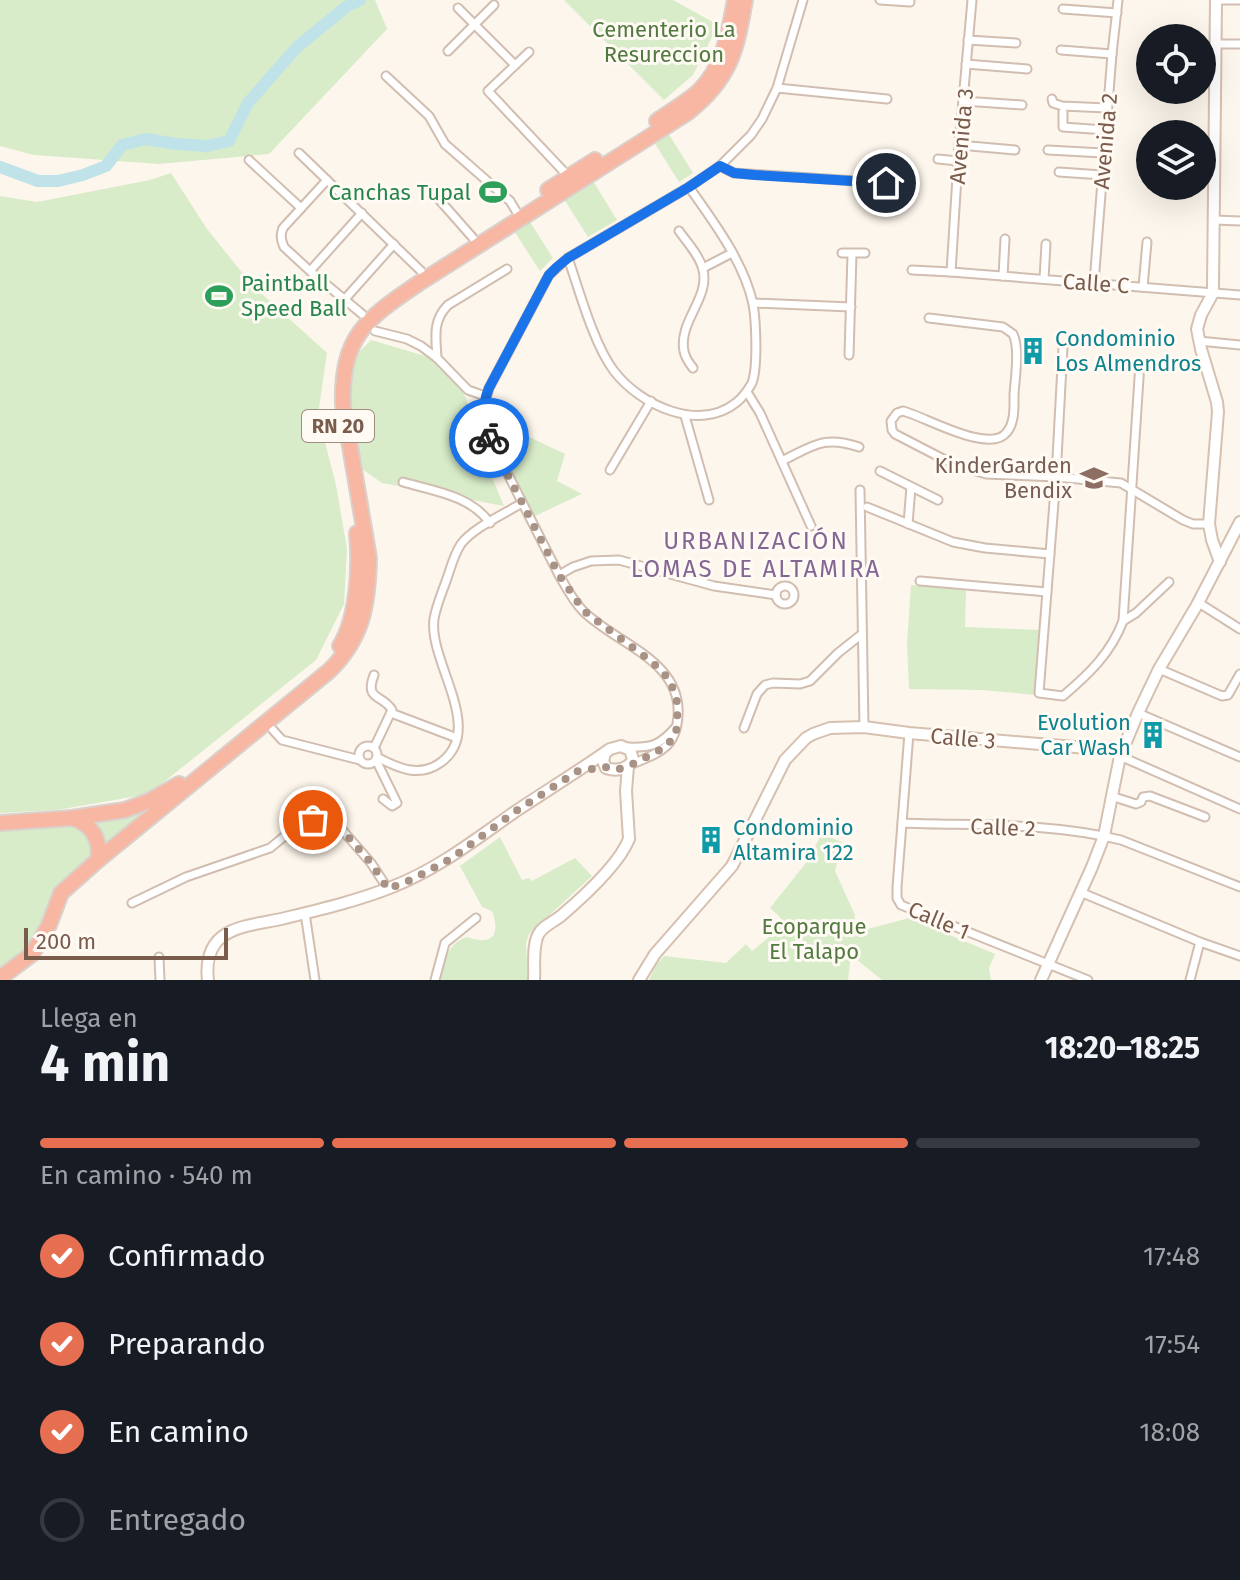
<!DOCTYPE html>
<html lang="es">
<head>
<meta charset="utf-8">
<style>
	:root { --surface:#171b24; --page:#20242c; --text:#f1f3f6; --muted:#9ea1a6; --line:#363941; --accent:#e76f51 }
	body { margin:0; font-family:"Fira Sans",sans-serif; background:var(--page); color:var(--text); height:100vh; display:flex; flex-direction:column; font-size:30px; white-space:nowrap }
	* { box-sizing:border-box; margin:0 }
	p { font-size:26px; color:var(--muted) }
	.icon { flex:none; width:44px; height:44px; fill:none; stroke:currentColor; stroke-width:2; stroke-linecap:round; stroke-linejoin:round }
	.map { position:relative; height:980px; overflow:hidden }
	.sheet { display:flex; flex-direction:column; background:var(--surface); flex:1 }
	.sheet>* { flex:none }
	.controls { position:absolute; left:1136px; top:24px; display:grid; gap:16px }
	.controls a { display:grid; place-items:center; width:80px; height:80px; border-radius:50%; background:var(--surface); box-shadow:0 8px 32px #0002; font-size:40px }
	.scale { position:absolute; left:24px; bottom:20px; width:204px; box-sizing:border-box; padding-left:8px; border:4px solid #7a5c4d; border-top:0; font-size:22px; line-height:28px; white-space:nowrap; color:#7a5c4d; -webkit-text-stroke:6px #fffaf3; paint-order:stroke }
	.pin { position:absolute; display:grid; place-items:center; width:68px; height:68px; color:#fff; margin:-34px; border:4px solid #fff; border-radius:50%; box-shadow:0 2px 8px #0007 }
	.courier { position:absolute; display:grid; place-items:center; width:80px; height:80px; margin:-40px; border:6px solid #1a73e8; border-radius:50%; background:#fff; color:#222; box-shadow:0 2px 10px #0007 }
	.head em { font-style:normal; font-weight:700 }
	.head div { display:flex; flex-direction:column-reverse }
	.head { display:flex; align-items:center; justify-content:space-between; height:136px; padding:0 40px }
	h1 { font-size:52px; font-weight:700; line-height:60px }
	.bar { display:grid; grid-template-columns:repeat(4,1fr); gap:12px 8px; align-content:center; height:96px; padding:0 40px }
	.bar i { height:10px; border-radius:6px; background:var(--line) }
	.bar .active { background:var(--accent) }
	.bar p { grid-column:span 4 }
	ol { padding:0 40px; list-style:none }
	li { display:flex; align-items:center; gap:24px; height:88px }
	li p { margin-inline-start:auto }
	li .icon { padding:8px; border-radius:50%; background:var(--accent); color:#fff; stroke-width:4 }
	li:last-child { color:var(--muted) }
	li i { width:44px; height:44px; border:4px solid var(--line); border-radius:50% }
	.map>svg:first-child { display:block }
</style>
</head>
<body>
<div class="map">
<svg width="1240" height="980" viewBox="0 0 1240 980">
	<rect width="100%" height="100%" fill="#fdf6ec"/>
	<g fill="#d8ecc9">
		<polygon points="0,0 375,0 387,29 269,154 159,164 34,155 0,146"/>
		<polygon points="564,0 673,0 718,25 693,75 664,100"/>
		<polygon points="668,133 693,173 679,182 654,142"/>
		<polygon points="171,173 207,229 252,285 327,353 318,415 336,485 347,549 344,604 316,660 149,794 57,810 0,813 0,196 37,202 150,180"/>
		<polygon points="593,181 617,220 588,237 564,199"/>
		<polygon points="530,222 553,258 540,271 514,231"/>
		<polygon points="371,340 445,362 466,398 474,434 504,506 382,483 362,469 350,437 349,386 356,355"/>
		<path d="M491,419L565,454L557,481L582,494L535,516C523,493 491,441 491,419Z"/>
		<polygon points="911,585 966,590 965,627 1040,630 1036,695 982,690 909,689 907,644"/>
		<polygon points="164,800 105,844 89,820"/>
		<path d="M70,823C82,830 96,840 90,856C85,870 59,890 50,903C44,912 43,923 39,932C30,949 16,961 0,971V829Z"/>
		<polygon points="822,834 842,842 835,871 855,915 853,933 909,918 995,954 989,968 991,980 882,980 851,955 848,980 649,980 655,967 664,956 726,963 746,944 752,951 768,938 781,918 770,908 805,864"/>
		<path d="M500,837L522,880L529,878L532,881L575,858L592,876L529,934L526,943L528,980H439C444,962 447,943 467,937C492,946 501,936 492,911L482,907L460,866Z"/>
	</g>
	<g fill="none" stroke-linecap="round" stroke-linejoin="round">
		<polyline stroke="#bfe3e8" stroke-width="12" points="0,167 38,181 58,181 83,175 106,166 122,145 146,139 176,144 207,146 229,141 248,103 297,47 346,7 360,0"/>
		<g stroke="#d1beb0" stroke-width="11">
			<g id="street">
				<polyline points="880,0 910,2"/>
				<polyline points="1216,0 1240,0"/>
				<polyline points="458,8 515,65"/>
				<polyline points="1063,9 1117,13"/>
				<polyline points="968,40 1016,43"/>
				<polyline points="1216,44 1240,44"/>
				<polyline points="1061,50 1112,54"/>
				<polyline points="448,51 494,5"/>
				<polyline points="529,52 488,91 568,176"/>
				<polyline points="966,64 1027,69"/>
				<polyline points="386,76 429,116 445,144 510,201 516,211"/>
				<polyline points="777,88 887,99"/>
				<polyline points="1052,99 1053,103 1062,106 1107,108"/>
				<polyline points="963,101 1022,105"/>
				<polyline points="1063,112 1063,127 1105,130"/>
				<polyline points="959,145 1015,150"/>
				<polyline points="1048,150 1103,153"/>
				<polyline points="299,153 421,271"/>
				<polyline points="938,159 958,161"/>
				<polyline points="249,160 301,208"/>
				<polyline points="720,166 734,173 886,183"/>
				<polyline points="1059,172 1102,175"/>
				<path d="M327,180L283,228C280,235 281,240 284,247L310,271L362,314"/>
				<polyline points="436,196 473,238"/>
				<polyline points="1215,220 1240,221"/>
				<path d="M679,231C687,242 700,256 703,270C710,298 678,322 684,351C685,357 689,363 693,368"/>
				<polyline points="842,253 865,253"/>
				<path d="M568,258C579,290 594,345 614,371C640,405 699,433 737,402C743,397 748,390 752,383C758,367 756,321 753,304C744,262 713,221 689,187"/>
				<polyline points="703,268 732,253"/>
				<polyline points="912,270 951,272 1240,295"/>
				<polyline points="310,271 362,213"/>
				<polyline points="951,272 959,145 972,0"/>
				<polyline points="1003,276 1005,239"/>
				<polyline points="1044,279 1046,244"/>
				<polyline points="1094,283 1112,54 1118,0"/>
				<polyline points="1143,287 1147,242"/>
				<polyline points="345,299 394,244"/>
				<polyline points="753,303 851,307"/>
				<path d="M929,318L1003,327L1013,334C1020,349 1015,378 1014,395C1014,407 1015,422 1007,432C990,455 926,417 903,411L897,413L891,421L892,430L895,434L953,464L986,474L1056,477L1121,483L1183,520L1193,524H1209"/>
				<polyline points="375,331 407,339 421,346 437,358 468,390 485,396"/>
				<polyline points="1199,341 1240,345"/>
				<path d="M1063,347L1056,477L1039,693L1063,696C1089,674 1111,653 1123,621L1140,363"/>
				<polyline points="849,355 852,254"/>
				<path d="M437,358C436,338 432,321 448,305L507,269"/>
				<polyline points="747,392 760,413 811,526"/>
				<polyline points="685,416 709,500"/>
				<path d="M782,461C813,446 823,435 859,447"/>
				<polyline points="610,470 651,401"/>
				<polyline points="880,471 938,500"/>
				<path d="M403,482C433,491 470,495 490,523"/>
				<polyline points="860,490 864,727"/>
				<polyline points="867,507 953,542 985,548 1050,554"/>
				<polyline points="908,524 911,487"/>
				<polyline points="559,575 573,567 591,561 619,560 714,586 776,595"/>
				<polyline points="920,581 1047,592"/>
				<circle cx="785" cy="595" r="9"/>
				<polyline points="1199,603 1240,629"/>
				<polyline points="1123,621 1136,613 1169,582"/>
				<polyline points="1159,669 1222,696 1228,695 1240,674"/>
				<polyline points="391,713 457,738"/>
				<polyline points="1138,713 1240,757"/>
				<polyline points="744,728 757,694 765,685 773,683 800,684 810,681 838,653 862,634"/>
				<polyline points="273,730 282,740 286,741 360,760"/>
				<polyline points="909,733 897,887 897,898 901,905 1088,980"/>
				<circle cx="368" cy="755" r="9"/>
				<path d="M628,747C652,748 660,745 676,727"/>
				<path d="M374,748L392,710C383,694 364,701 374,675"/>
				<polyline points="1120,756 1240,809"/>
				<path d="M377,757C398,768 419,778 440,763C487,730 428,662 434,619C436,607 441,595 445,584C450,571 453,556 461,544C473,528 504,514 522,503"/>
				<polyline points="376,760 397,803 392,806 383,799"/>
				<path d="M630,765C657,753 676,750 678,716C682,660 616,644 583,611C573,601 566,587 559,575L488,435L484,419V406L489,388L549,275L568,258L689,187L720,166L751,135L762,119L777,88L803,0"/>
				<polyline points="1111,796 1136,804 1141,802 1143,797 1150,796 1205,817"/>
				<path d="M902,823C974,826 1050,822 1121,840L1240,887"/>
				<polyline points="1080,892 1200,942 1240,956"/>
				<polyline points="132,903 186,877 270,848 302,822 322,820 338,825 371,863 388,889"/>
				<polyline points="305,913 315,980"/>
				<polyline points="159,957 160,980"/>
				<polyline points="435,980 445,943 476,918"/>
				<polyline points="1190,980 1200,942"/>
			</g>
		</g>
		<g stroke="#d6c0b0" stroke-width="14">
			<g id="secondary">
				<polyline points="1216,0 1213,287 1213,293 1201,315 1197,329 1201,349 1217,402 1218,412 1209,524 1212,540 1220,562"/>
				<path d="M621,746L630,750L633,759L631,763C624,770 615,771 606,768L603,761L605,753L610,749Z"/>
				<path d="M208,980C206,964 209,946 223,936C238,925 263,923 281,919C318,910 357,901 392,887C438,869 476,839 516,811C546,791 577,772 607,751"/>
				<path d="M534,980C535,966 532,948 538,935C542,926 554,922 562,915C583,897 619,864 629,839L626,791L628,766"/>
				<polyline points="639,980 655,954 732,866 785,760 806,738 813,734 830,728 864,727 909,733 1122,751"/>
				<polyline points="1041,980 1092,867 1104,836 1120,756 1138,713 1159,669 1197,605 1240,522"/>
			</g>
		</g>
		<g stroke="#dad1cd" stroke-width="18">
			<g id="highway">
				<path d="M657,121C670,112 685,103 698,92C723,69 729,32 735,0"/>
				<polyline points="548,190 595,160"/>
				<path d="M340,646C358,617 360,566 357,533"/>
				<path d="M72,818C92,824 101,839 98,860"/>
				<polyline points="0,823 72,818 125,810 149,801 179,784"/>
				<path d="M0,978L32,954L49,925L61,893L98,860L329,671C363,638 368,604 369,558L343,405C341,336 366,319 419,283L687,113C730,79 736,52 745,0"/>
			</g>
		</g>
		<use href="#street" stroke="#fff" stroke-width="7"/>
		<use href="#secondary" stroke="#fff" stroke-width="10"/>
		<use href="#highway" stroke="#f7b7a3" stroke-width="14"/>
	</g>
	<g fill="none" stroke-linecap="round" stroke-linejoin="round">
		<polyline stroke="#a89285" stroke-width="8" stroke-dasharray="0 14.4" points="313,820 332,822 338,825 371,863 388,889 413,879 452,858 516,811 578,771 605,767 614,770 627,767 664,748 676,735 678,705 670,680 652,662 584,611 559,575 489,438"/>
		<path stroke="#1a73e8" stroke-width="10" d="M489,438C482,421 482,405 489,388L543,286L549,275L557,267L568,258L689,187L720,166L734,173L755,175L886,183"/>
	</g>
	<defs>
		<g id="stadium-bare" transform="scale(2.16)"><path d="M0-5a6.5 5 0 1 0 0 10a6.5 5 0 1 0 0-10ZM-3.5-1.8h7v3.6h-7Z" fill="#2e9e5b" stroke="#fffaf3" stroke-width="2.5" paint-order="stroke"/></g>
		<g id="building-bare" transform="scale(2.16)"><path d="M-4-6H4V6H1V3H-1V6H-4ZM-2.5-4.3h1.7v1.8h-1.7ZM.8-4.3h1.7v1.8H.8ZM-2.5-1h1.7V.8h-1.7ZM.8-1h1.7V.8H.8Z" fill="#0f9aa8" stroke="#fffaf3" stroke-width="2.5" paint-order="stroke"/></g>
		<g id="school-bare" transform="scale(2.16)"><path d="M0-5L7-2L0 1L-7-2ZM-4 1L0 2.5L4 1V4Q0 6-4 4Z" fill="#8d6e63" stroke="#fffaf3" stroke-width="2.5" paint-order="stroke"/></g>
	</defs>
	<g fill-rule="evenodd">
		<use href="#stadium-bare" x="493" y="192"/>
		<use href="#stadium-bare" x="219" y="296"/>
		<use href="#building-bare" x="1033" y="351"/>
		<use href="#school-bare" x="1094" y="478"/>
		<use href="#building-bare" x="1153" y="735"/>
		<use href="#building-bare" x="711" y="840"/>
	</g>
	<g text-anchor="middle" stroke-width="6" stroke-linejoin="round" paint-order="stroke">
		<rect fill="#fffaf3" stroke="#a28b7f" stroke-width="2" x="302" y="410" width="72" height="32" rx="6"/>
		<g font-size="20" font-weight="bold" fill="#7a5c4d">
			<text x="338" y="433">RN 20</text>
		</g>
		<g font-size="22" fill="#537a41" stroke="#fffaf3">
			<text x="664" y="37">Cementerio La<tspan x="664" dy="25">Resureccion</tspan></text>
			<text x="814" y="934">Ecoparque<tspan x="814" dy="25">El Talapo</tspan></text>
		</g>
		<g font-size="22" fill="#7a5c4d" stroke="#fffaf3">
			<text transform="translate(961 136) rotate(-85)" y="8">Avenida 3</text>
			<text transform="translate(1105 141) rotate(-85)" y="8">Avenida 2</text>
			<text transform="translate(1096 283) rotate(4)" y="8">Calle C</text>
			<text transform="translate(963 738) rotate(5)" y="8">Calle 3</text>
			<text transform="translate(1003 827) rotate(2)" y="8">Calle 2</text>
			<text transform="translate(939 920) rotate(23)" y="8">Calle 1</text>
		</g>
		<g font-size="22" fill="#27864d" stroke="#fffaf3" text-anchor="end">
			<text x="471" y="200">Canchas Tupal</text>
			<text x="241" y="291" text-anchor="start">Paintball<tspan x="241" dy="25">Speed Ball</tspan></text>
		</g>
		<g font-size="22" fill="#0d838f" stroke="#fffaf3" text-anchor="start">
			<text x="1055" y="346">Condominio<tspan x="1055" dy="25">Los Almendros</tspan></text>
			<text x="1131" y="730" text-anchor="end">Evolution<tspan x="1131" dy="25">Car Wash</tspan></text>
			<text x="733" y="835">Condominio<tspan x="733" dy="25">Altamira 122</tspan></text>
		</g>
		<g font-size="22" fill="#785e54" stroke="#fffaf3" text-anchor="end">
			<text x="1072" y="473">KinderGarden<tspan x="1072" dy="25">Bendix</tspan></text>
		</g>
		<g font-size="24" letter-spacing="2" fill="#846695" stroke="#fffaf3">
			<text x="756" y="549">URBANIZACIÓN<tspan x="756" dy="28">LOMAS DE ALTAMIRA</tspan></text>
		</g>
	</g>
</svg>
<div class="controls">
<a><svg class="icon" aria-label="locate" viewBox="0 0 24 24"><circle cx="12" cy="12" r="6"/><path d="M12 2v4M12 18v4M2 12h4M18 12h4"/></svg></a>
<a><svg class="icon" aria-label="layers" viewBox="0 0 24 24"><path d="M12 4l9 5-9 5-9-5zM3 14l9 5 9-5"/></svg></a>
</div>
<div class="scale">200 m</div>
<div class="pin" style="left:313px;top:820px;background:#ea580c"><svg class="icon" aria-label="bag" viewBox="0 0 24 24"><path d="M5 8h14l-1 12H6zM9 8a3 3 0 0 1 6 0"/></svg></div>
<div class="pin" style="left:886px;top:183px;background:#1f2937"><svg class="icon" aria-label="home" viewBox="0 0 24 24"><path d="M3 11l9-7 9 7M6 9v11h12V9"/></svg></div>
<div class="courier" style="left:489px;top:438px"><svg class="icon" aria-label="bike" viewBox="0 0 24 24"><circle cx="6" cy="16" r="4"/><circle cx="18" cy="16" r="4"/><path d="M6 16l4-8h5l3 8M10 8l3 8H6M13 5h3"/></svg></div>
</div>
<section class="sheet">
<div class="head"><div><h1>4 min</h1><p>Llega en</p></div><em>18:20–18:25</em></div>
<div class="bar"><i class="active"></i><i class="active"></i><i class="active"></i><i></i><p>En camino · 540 m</p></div>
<ol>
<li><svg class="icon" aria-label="check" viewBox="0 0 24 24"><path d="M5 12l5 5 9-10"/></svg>Confirmado<p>17:48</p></li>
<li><svg class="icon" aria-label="check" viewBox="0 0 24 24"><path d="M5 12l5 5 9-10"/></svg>Preparando<p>17:54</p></li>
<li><svg class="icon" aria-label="check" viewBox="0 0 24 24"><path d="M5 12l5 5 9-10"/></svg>En camino<p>18:08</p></li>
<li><i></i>Entregado</li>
</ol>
</section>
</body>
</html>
